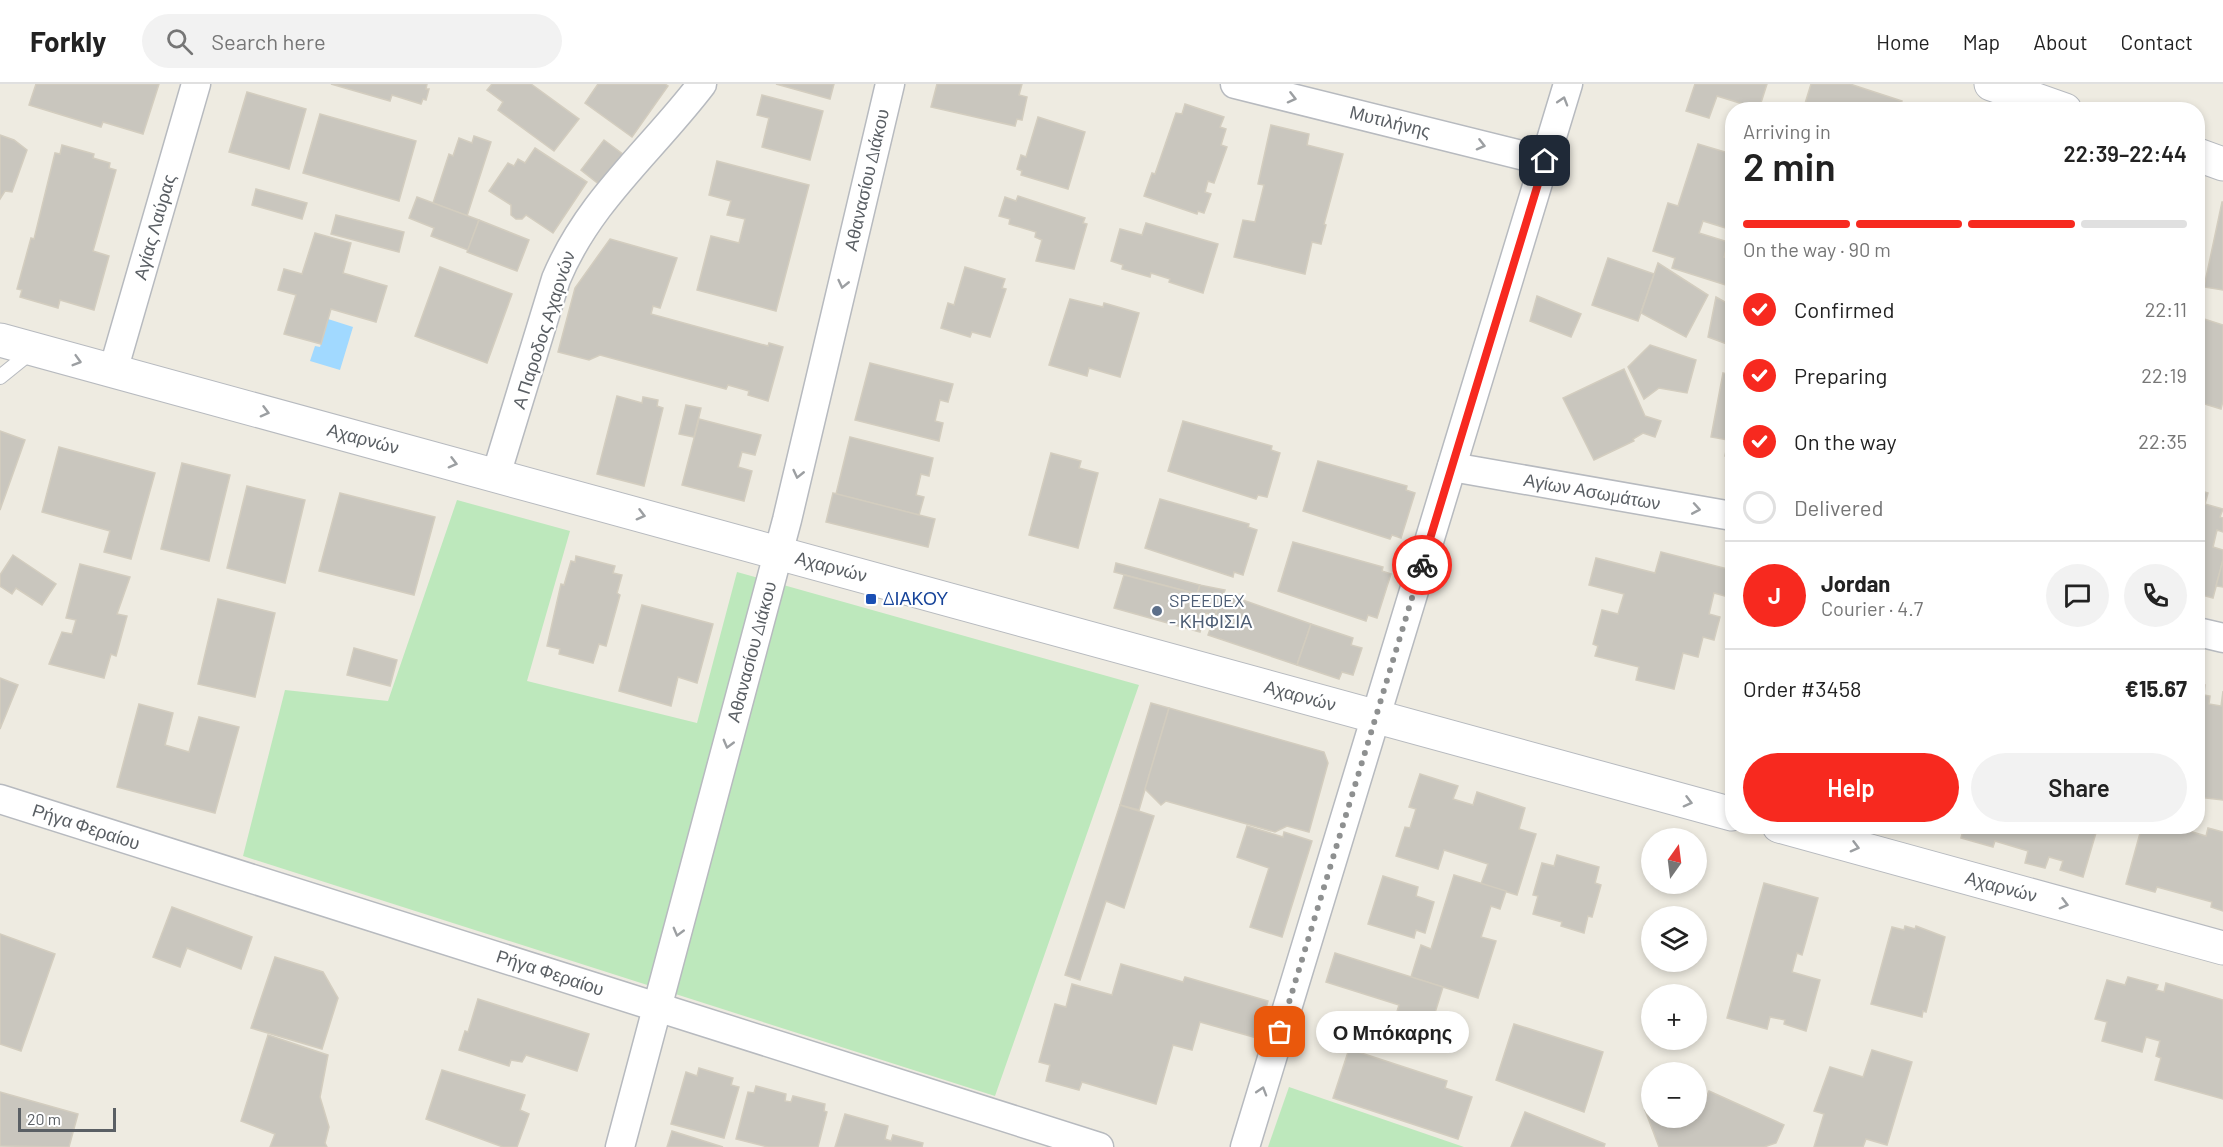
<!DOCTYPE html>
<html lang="en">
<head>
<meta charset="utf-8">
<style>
	:root { --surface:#fff; --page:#f2f2f2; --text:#222; --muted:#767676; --line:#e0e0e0; --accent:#f7291f }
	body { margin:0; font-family:Barlow,sans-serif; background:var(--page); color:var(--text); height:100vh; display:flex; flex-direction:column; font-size:22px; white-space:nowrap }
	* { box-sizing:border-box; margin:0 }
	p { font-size:20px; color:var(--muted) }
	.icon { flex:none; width:33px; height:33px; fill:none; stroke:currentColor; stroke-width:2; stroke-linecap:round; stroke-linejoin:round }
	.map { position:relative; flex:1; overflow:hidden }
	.side { position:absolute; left:1725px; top:18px; width:480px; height:732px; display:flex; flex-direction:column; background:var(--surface); border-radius:24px; box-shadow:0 3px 9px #0003 }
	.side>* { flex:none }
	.needle { width:39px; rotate:14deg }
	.tools { position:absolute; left:1641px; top:744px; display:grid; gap:12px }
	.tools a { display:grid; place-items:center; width:66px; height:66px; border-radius:50%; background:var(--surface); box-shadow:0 3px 9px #0003; font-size:30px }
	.scale { position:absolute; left:18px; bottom:15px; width:98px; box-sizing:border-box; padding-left:6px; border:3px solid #5a5f64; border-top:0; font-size:16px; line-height:21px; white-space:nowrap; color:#5a5f64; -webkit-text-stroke:4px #fff; paint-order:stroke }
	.pin { position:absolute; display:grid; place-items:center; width:51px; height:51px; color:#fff; margin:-26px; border-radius:12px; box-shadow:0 3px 9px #0006 }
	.courier { position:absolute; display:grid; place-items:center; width:60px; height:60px; margin:-30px; border:4px solid #f7291f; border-radius:50%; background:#fff; color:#222; box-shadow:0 2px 8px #0007 }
	.bubble { position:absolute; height:42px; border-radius:21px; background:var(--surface); box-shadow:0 3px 9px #0003; font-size:20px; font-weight:600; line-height:42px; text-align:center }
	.headline em { font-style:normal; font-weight:600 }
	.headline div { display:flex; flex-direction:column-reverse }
	.headline { display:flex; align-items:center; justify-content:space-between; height:102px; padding:0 18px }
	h1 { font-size:39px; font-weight:600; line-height:45px }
	.bar { display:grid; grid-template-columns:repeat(4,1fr); gap:9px 6px; align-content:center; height:72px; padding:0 18px }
	.bar i { height:8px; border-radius:4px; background:var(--line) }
	.bar .active { background:var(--accent) }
	.bar p { grid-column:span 4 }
	.line { display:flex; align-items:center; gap:15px; padding:0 18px; border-top:2px solid var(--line) }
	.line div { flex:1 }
	.round { display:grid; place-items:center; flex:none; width:63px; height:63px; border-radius:32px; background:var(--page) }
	ol { padding:0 18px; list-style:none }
	li { display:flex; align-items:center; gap:18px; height:66px }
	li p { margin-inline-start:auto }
	li .icon { padding:6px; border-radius:50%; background:var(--accent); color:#fff; stroke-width:4 }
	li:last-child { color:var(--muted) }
	li i { width:33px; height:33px; border:3px solid var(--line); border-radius:50% }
	.action { display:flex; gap:12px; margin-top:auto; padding:12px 18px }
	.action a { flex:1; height:69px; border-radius:36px; background:var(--accent); color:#fff; font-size:24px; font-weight:600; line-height:69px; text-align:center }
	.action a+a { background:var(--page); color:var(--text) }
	header { display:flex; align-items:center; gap:36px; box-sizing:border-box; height:84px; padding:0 30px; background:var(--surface); border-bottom:2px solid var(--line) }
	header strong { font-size:28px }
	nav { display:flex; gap:33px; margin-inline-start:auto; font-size:21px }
	.search { width:420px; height:54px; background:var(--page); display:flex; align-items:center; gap:15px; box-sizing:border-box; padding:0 21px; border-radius:33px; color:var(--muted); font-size:22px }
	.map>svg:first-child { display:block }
</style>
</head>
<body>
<header>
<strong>Forkly</strong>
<div class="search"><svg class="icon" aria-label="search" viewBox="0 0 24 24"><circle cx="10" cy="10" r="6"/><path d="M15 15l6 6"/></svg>Search here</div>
<nav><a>Home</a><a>Map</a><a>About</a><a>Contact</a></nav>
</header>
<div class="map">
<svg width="2223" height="1063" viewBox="0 0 2223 1063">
	<rect width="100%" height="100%" fill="#eeebe1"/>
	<g fill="#bde8bc">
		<polygon points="457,416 570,447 527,597 697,639 737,488 1139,601 995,1012 243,772 285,606 388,617"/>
		<polygon points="1289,1003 1464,1063 1268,1063"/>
	</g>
	<polygon fill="#a1d9ff" points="328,235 353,243 340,286 310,277 315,262 320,263"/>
	<g fill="#c9c6be" stroke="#d3cdbf" stroke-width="1.5">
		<polygon points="36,0 159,0 143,50 103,38 101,43 29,21"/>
		<polygon points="331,0 427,0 426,5 429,5 426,16 423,15 421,20 392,11 390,17"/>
		<polygon points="492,0 531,0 579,35 554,67 498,26 503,18 487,6"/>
		<polygon points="598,0 665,0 668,2 632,53 585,19"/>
		<polygon points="776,0 834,0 830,15"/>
		<polygon points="937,0 1022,0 1019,11 1027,13 1022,36 1017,35 1015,42 931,23"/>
		<polygon points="1695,0 1767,0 1759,25 1717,12 1709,34 1686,27"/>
		<polygon points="1811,0 1850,0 1902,17 1899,26 1803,26"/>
		<polygon points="247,8 306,25 289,85 229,68"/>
		<polygon points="762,11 823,27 810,76 762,63 769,34 757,31"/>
		<polygon points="1185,20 1224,33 1220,43 1226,45 1221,61 1227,63 1214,99 1208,97 1205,108 1211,110 1204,129 1198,127 1197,130 1144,112 1152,89 1155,90 1176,29 1182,30"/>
		<polygon points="320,30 416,57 399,117 303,89"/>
		<polygon points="1038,33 1085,48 1068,105 1021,91 1022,87 1017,85 1021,71 1026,73"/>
		<polygon points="1271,41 1309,50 1307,61 1343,70 1324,140 1326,141 1321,160 1312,158 1305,190 1234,173 1243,136 1255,138 1264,101 1258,100"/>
		<polygon points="0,51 14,56 27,66 12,108 5,107 0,115"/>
		<polygon points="474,52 491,58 467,132 433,119 449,70 453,72 459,54 472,59"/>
		<polygon points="604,56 628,74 605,105 581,86"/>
		<polygon points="1698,60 1732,70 1732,146 1703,137 1699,149 1728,158 1724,173 1732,176 1732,203 1672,184 1675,174 1653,167 1668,119 1678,122"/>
		<polygon points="62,61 94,70 93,74 110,79 109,84 116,86 93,167 109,172 94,226 60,216 58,224 20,213 22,206 17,205 31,154 34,155 55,69 60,70"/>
		<polygon points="535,64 587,98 553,149 526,131 522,135 516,135 511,131 511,121 489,107 508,79 514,82 518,75 525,79"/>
		<polygon points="717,77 809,101 776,227 697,206 711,152 739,159 745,135 727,131 731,117 709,111"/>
		<polygon points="256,105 307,119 302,135 252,121"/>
		<polygon points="1018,112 1085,134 1083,139 1087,140 1074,185 1036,177 1042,156 1035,153 1036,148 1009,140 1010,135 999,132 1005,113 1016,117"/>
		<polygon points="417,113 479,136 468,166 431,152 434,144 409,134"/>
		<polygon points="2222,118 2223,118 2223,206 2204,203"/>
		<polygon points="336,131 404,148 399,168 331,150"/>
		<polygon points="479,136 529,156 517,187 467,168"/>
		<polygon points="1146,139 1218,160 1203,209 1169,198 1170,195 1151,189 1150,193 1122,185 1123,181 1111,177 1120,145 1142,151"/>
		<polygon points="315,149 351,159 343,189 387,202 376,238 331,225 321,260 284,250 296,211 278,206 284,185 302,190"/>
		<polygon points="610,155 677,174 660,224 653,222 651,230 768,262 769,259 783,263 768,317 748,311 749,307 728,301 726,305 600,271 589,276 558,268 575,204"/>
		<polygon points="1608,174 1654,190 1638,237 1592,221"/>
		<polygon points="1658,179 1708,211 1686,253 1641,229"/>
		<polygon points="440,183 512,210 487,279 415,252"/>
		<polygon points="965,183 1005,195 1002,204 1006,205 990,253 972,248 970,253 941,244 948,219 954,221"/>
		<polygon points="1537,212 1581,230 1571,253 1530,237"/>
		<polygon points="1716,213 1732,222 1732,262 1708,253"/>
		<polygon points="1070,215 1103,223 1104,219 1139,229 1120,293 1089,284 1087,292 1049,281"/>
		<polygon points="2198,233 2223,241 2223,317 2221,325 2198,318"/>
		<polygon points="1650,261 1696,276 1687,309 1659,304 1644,315 1628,283"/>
		<polygon points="870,279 953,300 948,318 940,316 935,337 943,339 939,357 855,336"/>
		<polygon points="1624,285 1645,332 1661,337 1655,353 1643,349 1633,355 1634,357 1594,376 1563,314"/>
		<polygon points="1723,289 1732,291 1732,374 1725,372 1728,356 1711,353"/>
		<polygon points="617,312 642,319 643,313 658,316 657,322 663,324 644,402 597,390"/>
		<polygon points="686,321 701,324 694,353 679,350"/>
		<polygon points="699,335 761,351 755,371 742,368 738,383 752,387 744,417 682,401"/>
		<polygon points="1183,337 1272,362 1271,366 1280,369 1267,413 1258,411 1256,415 1168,387"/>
		<polygon points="0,347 25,356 0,426"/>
		<polygon points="850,353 933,374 929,392 921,390 916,411 924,413 919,431 836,410"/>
		<polygon points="59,363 155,389 131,475 104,468 110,447 42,428"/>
		<polygon points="1051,369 1081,377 1079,384 1098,389 1078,464 1029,451"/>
		<polygon points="1318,377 1407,402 1406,406 1415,409 1401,454 1392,451 1390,455 1303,427"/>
		<polygon points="182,379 230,391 209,477 161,465"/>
		<polygon points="247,402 305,416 285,499 227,484"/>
		<polygon points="2198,406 2208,409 2205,420 2223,425 2220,433 2223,434 2223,448 2217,446 2213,463 2223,466 2223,476 2213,514 2198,510"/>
		<polygon points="340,409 435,433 414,511 319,487"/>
		<polygon points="833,409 935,435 928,463 826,438"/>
		<polygon points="1160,415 1249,440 1248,443 1257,446 1243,491 1234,488 1233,493 1145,464"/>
		<polygon points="1293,458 1383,483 1382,487 1391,490 1377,534 1368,531 1366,537 1278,507"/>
		<polygon points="1661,468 1732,486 1732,514 1714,509 1709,530 1720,533 1714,556 1703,553 1698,573 1683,569 1674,605 1636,596 1639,583 1595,572 1598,562 1593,560 1602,526 1618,530 1624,510 1589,501 1596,474 1655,489"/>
		<polygon points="13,471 56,500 42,521 16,504 12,510 0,502 0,491"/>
		<polygon points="576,472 615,482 613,489 622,491 617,509 620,511 606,562 599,560 593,579 559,570 560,565 547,562 561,500 564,501 571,477 575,478"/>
		<polygon points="2223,476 2223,503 2216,502"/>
		<polygon points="1116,479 1200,501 1197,510 1114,488"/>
		<polygon points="80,480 130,493 117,530 127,532 116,572 111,570 104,594 49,580 62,548 72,550 76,536 66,534"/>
		<polygon points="1124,491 1197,510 1200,501 1225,506 1215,531 1206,529 1200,548 1114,524"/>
		<polygon points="1223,509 1311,540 1297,581 1208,551"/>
		<polygon points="218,515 275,529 255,613 198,600"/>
		<polygon points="642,521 713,540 697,599 678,593 671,622 619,607"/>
		<polygon points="1311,540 1353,554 1351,561 1362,564 1353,591 1342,588 1339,595 1297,581"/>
		<polygon points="354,564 397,576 390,602 347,591"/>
		<polygon points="0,594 18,601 0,645"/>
		<polygon points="2198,600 2205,601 2204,611 2210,612 2209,620 2221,622 2223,607 2223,716 2198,713"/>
		<polygon points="1151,619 1169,624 1139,726 1120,721"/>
		<polygon points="139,620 173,629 165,661 189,668 199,633 239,643 215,729 117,703"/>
		<polygon points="1169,624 1324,668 1328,679 1309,748 1287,742 1275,748 1166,717 1161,721 1145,705"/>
		<polygon points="1420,690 1458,702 1453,715 1473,721 1477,708 1525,724 1519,745 1536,750 1517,811 1481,800 1488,780 1444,766 1438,785 1396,772 1405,743 1410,744 1416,725 1409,723"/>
		<polygon points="1120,721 1154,732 1124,824 1106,817 1080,896 1065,891"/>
		<polygon points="1247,742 1283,753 1284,748 1312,757 1282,853 1250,843 1269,784 1237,773"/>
		<polygon points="1964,742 2098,742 2083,793 2060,786 2063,777 2049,773 2045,784 2025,779 2028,767 1995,757 1993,763 1961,754"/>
		<polygon points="2142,742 2169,749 2172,742 2206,752 2208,744 2223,748 2223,827 2211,823 2212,818 2157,803 2155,808 2126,800"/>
		<polygon points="1557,771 1599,783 1595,799 1601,801 1592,833 1588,832 1584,849 1561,842 1562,838 1533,830 1538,812 1533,811 1542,779 1554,782"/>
		<polygon points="1454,791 1506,807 1500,825 1491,822 1481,853 1496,857 1478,914 1411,893 1421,861 1431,865"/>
		<polygon points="1383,792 1418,803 1416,812 1434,818 1425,849 1416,846 1414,854 1368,840"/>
		<polygon points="1764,799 1818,814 1802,871 1797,869 1792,888 1820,896 1806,947 1784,940 1785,936 1770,933 1767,945 1727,934"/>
		<polygon points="172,823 252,853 241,885 187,864 180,883 153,873"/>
		<polygon points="1905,842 1915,845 1916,842 1945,853 1926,928 1923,927 1922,933 1871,920 1892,843 1904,846"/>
		<polygon points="0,850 55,870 21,967 0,960"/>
		<polygon points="1335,869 1443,903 1430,945 1395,934 1399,921 1326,898"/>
		<polygon points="275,873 323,888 338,914 322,965 251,944"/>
		<polygon points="1121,880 1183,898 1185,893 1268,917 1257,954 1200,938 1192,966 1173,961 1156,1020 1082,998 1079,1006 1046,997 1050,981 1039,978 1055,920 1066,923 1072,900 1112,911"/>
		<polygon points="2128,893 2158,901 2156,906 2164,908 2166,899 2223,916 2223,1015 2155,996 2161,974 2156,972 2160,957 2146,953 2142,968 2102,957 2107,938 2095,935 2107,896 2125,901"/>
		<polygon points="478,915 589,950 577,987 526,971 522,978 511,976 509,982 459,966 465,947 468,948"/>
		<polygon points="1514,940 1603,968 1584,1028 1496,996"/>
		<polygon points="268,951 328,971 320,1013 329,1043 325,1059 327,1063 270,1063 275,1050 241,1037"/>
		<polygon points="1349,965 1447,997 1445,1004 1472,1013 1458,1055 1333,1014"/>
		<polygon points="1872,966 1912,978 1887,1061 1866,1055 1863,1063 1814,1063 1824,1030 1814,1027 1830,983 1863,993"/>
		<polygon points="699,984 733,994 731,1001 739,1003 724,1054 671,1040 686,988 697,992"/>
		<polygon points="442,986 525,1011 520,1026 529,1030 517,1063 503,1063 426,1035"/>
		<polygon points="756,1002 786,1010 785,1017 791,1018 793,1012 825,1020 824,1027 827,1028 818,1063 768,1063 736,1055 748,1008 754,1009"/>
		<polygon points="1709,1007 1784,1041 1776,1059 1764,1063 1659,1063 1645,1026 1652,1013 1652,1034 1696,1034 1696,1025 1701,1027"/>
		<polygon points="0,1008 78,1030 69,1063 0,1062"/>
		<polygon points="1525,1028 1605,1060 1604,1063 1511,1063"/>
		<polygon points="845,1030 888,1042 885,1055 891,1057 893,1051 923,1059 922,1063 835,1063"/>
		<polygon points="672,1047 723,1063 667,1063"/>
	</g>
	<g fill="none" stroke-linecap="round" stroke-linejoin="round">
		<g stroke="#b7babf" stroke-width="16">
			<polyline id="service" points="0,293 31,268"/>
		</g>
		<g stroke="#b7babf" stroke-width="31">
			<g id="minor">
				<polyline points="1235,0 1545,77"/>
				<polyline points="113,287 196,0"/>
				<polyline points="1452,383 1732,432"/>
				<path d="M496,391L556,195C589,116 651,67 702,0"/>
				<polyline points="2198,548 2223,554"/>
				<polyline points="0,715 1099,1063"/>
				<polyline points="620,1063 787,436 890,0"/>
				<polyline points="1245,1063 1568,0"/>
			</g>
		</g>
		<g stroke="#b7babf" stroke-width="35">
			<g id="tertiary">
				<polyline points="1991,0 2065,26"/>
				<polyline points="2198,71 2223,80"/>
				<polyline points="0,256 1732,730"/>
				<polyline points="1779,742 2223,864"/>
			</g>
		</g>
		<use href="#service" stroke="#fff" stroke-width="14"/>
		<use href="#minor" stroke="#fff" stroke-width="28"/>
		<use href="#tertiary" stroke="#fff" stroke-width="33"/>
	</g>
	<defs><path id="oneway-chevron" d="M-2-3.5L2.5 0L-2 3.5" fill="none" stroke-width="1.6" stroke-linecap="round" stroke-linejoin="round" transform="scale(1.5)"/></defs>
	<g stroke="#9c9fa2">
		<use href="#oneway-chevron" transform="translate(1292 14) rotate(14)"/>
		<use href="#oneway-chevron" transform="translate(1563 17) rotate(-73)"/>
		<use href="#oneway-chevron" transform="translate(1481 61) rotate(14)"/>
		<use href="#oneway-chevron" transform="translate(843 200) rotate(103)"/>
		<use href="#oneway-chevron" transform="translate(77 277) rotate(16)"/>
		<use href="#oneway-chevron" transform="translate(265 328) rotate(15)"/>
		<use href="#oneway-chevron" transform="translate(453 379) rotate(15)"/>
		<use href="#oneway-chevron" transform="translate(798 390) rotate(103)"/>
		<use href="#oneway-chevron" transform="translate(1696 425) rotate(10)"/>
		<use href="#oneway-chevron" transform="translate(641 431) rotate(15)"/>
		<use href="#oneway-chevron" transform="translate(728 660) rotate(105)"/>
		<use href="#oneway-chevron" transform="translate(1688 718) rotate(15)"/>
		<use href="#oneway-chevron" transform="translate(1855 763) rotate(15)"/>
		<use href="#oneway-chevron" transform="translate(2064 820) rotate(15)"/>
		<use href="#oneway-chevron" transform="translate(678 848) rotate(105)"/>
		<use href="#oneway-chevron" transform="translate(1262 1007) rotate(-73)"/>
	</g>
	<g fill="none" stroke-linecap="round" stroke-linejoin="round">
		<polyline stroke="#8e9090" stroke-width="6" stroke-dasharray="0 10.8" points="1280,948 1422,481"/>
		<polyline stroke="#f7291f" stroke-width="8" points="1422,481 1545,77"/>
	</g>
	<rect fill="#1a4fb4" stroke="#fff" stroke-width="2" x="865" y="509" width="12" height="12" rx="3"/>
	<circle fill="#5c6f8a" stroke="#fff" stroke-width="2" cx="1157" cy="527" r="6"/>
	<g text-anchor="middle" stroke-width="4.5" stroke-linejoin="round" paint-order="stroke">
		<g font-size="18" fill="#5a5f64" stroke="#fff">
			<text transform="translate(1390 38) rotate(14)" y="6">Μυτιλήνης</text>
			<text transform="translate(867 96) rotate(-77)" y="6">Αθανασίου Διάκου</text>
			<text transform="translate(155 143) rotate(-74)" y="6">Αγίας Λαύρας</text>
			<text transform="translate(544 246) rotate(-72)" y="6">Α Παροδος Αχαρνών</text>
			<text transform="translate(363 355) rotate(15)" y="6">Αχαρνών</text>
			<text transform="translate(1592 408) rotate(10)" y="6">Αγίων Ασωμάτων</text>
			<text transform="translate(831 483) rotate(15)" y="6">Αχαρνών</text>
			<text transform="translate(752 568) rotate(-75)" y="6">Αθανασίου Διάκου</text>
			<text transform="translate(1300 612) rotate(15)" y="6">Αχαρνών</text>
			<text transform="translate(86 743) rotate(18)" y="6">Ρήγα Φεραίου</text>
			<text transform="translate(2001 803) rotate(15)" y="6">Αχαρνών</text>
			<text transform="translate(550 889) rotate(18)" y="6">Ρήγα Φεραίου</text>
		</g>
		<g font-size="18" fill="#164399" stroke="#fff" text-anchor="start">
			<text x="883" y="521">ΔΙΑΚΟΥ</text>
		</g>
		<g font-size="18" fill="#4e5e75" stroke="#fff" text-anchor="start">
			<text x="1169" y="523">SPEEDEX<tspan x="1169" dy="21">- ΚΗΦΙΣΙΑ</tspan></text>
		</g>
	</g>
</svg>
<div class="tools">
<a><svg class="needle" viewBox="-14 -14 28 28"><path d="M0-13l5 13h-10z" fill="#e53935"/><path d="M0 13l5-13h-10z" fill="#767676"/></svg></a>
<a><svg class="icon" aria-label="layers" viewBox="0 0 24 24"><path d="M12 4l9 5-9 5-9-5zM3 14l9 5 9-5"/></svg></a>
<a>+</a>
<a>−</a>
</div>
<div class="scale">20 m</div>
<div class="pin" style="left:1280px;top:948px;background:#ea580c"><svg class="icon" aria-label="bag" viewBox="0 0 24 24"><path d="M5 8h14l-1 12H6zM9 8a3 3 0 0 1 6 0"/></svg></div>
<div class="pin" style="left:1545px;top:77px;background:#1f2937"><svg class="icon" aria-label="home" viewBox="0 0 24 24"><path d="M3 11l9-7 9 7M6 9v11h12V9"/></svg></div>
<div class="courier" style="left:1422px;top:481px"><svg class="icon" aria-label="bike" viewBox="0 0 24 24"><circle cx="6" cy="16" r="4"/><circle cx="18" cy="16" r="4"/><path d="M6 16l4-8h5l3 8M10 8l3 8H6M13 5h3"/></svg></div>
<div class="bubble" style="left:1316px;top:927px;width:153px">Ο Μπόκαρης</div>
<section class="side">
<div class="headline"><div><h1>2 min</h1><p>Arriving in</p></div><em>22:39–22:44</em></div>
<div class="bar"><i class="active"></i><i class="active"></i><i class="active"></i><i></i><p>On the way · 90 m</p></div>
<ol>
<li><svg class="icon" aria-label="check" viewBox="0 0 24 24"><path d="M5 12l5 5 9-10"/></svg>Confirmed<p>22:11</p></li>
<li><svg class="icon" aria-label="check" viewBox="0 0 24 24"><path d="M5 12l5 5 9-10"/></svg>Preparing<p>22:19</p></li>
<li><svg class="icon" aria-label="check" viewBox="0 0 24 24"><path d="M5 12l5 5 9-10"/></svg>On the way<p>22:35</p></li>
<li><i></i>Delivered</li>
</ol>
<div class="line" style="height:108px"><b class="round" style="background:var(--accent);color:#fff">J</b><div><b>Jordan</b><p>Courier · 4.7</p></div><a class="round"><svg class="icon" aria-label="chat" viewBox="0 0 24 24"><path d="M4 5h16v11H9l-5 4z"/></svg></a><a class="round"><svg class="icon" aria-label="phone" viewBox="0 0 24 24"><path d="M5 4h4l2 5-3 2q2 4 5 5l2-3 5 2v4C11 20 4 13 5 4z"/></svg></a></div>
<div class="line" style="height:78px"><div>Order #3458</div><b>€15.67</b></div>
<div class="action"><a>Help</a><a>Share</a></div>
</section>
</div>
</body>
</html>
